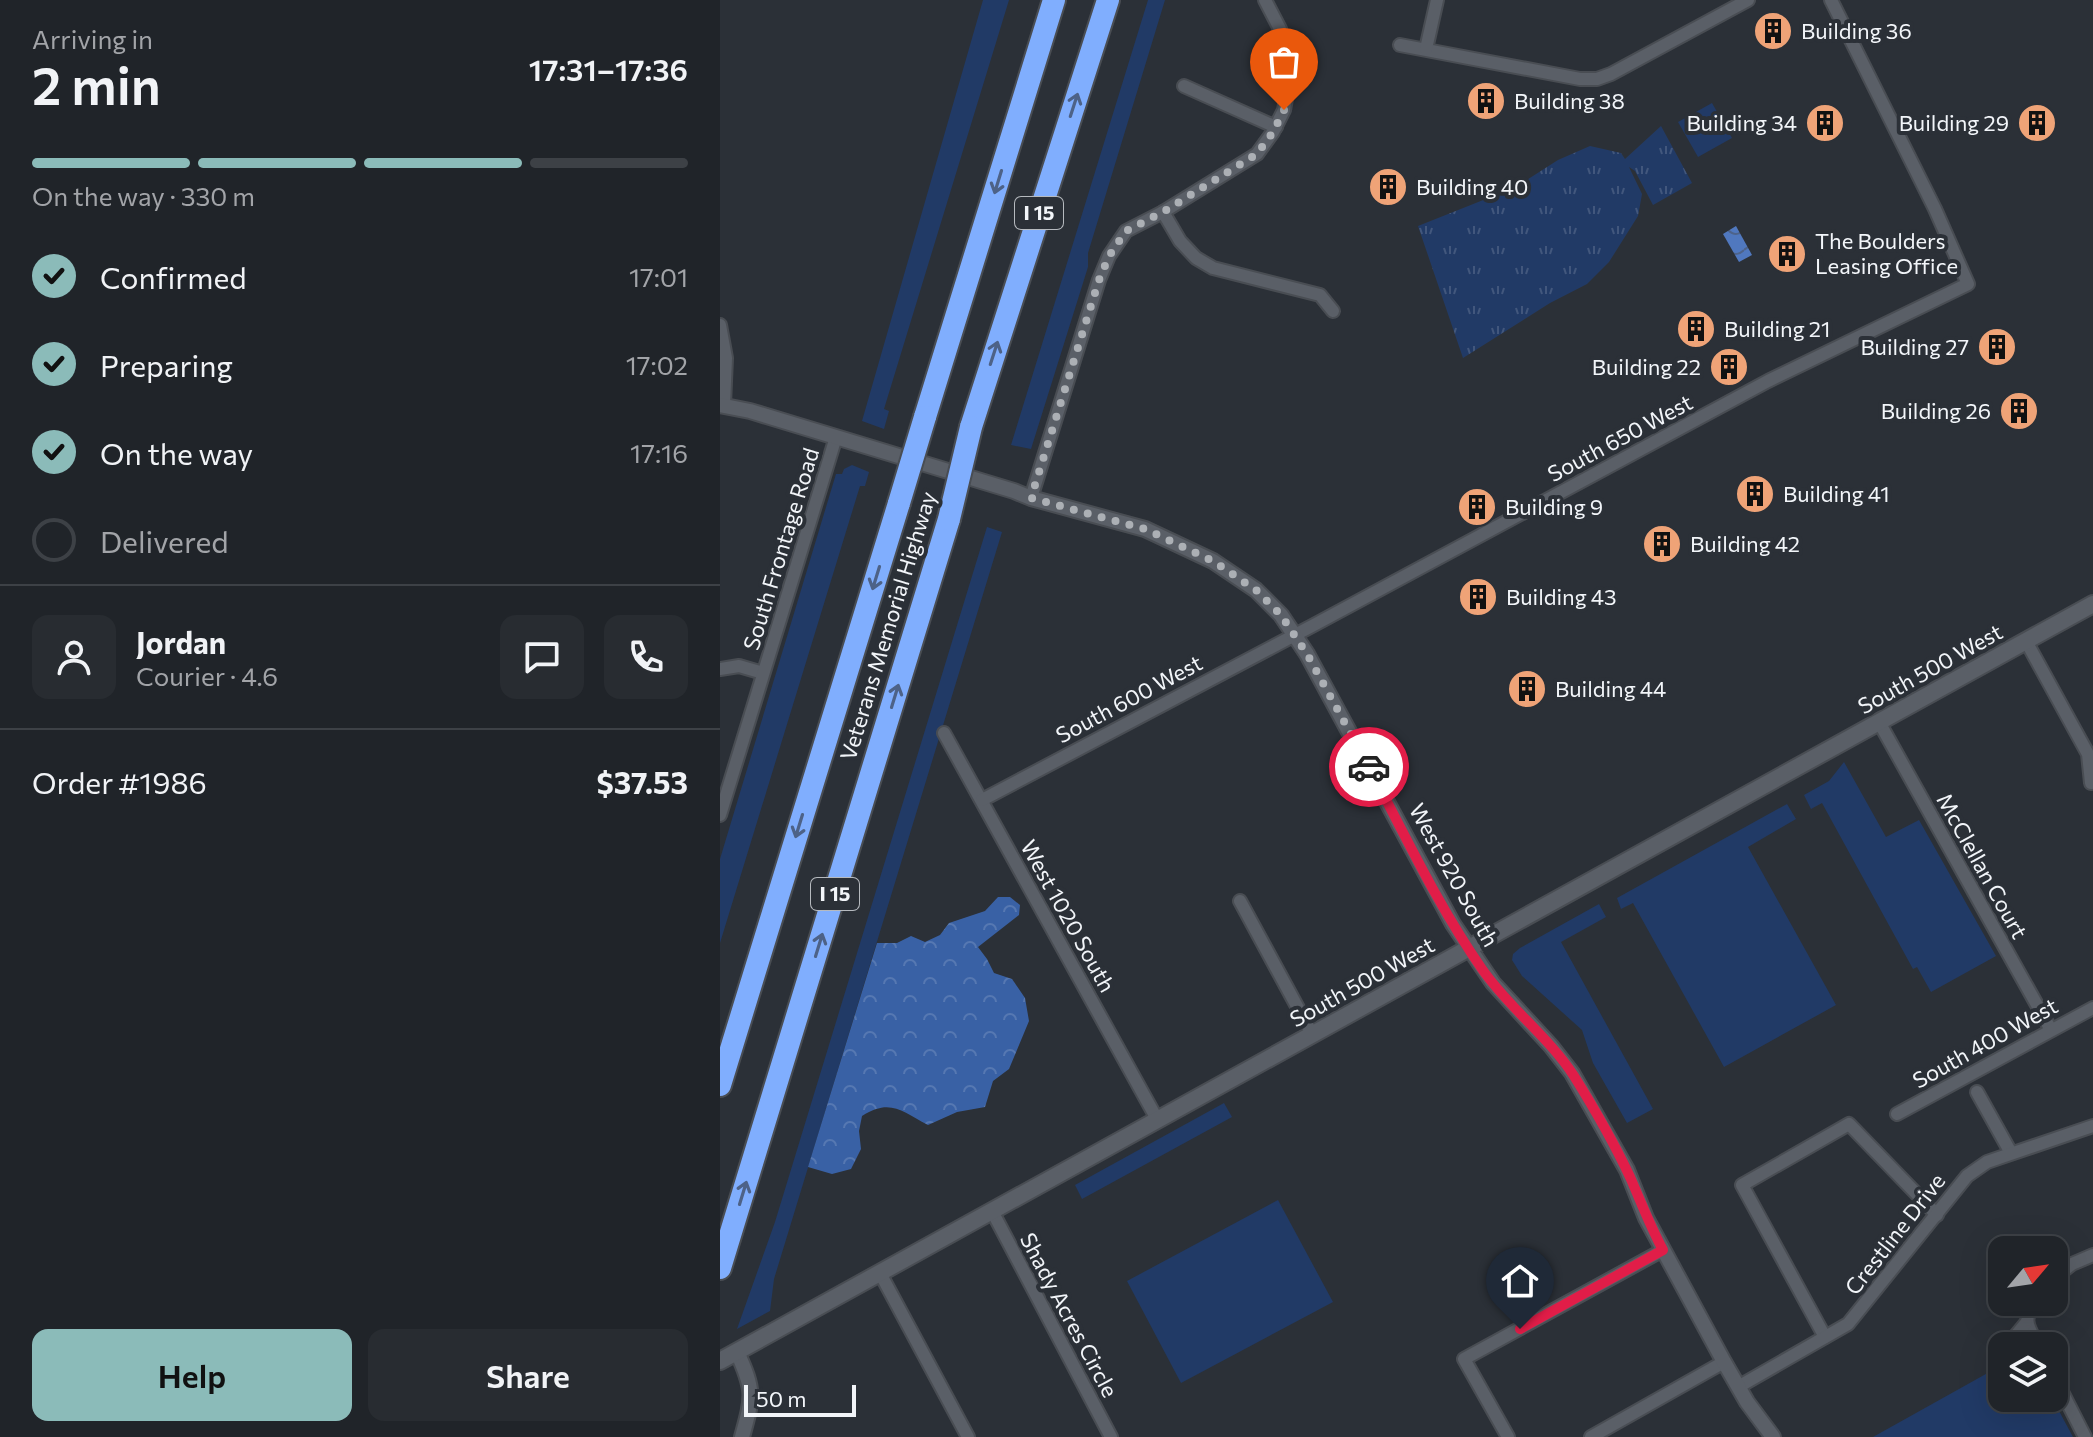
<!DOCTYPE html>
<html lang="en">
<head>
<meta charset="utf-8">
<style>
	:root { --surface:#202429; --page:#282c31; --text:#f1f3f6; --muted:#a2a4a8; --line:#3d4146; --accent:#8bbbb9 }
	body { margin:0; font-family:Commissioner,sans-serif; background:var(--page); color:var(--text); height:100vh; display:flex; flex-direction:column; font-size:30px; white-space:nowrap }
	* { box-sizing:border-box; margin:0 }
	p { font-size:26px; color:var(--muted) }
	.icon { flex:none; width:44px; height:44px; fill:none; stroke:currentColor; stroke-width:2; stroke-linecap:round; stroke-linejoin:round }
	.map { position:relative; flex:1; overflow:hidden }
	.drawer { display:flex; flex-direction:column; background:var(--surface); width:720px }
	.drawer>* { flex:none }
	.needle { width:52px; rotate:61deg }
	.fabs { position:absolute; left:1268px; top:1236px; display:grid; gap:16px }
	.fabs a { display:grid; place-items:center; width:80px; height:80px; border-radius:16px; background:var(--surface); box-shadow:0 8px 32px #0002,0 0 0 2px var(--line); font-size:40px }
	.scale { position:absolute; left:24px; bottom:20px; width:112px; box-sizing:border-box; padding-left:8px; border:4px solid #f2f5f9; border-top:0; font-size:22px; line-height:28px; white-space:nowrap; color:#f2f5f9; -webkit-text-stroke:6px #2b3037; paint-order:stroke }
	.pin { position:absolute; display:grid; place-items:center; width:68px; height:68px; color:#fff; margin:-82px -34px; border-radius:50% 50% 50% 0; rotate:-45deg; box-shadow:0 0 8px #0007 }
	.pin .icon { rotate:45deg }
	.courier { position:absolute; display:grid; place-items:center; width:80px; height:80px; margin:-40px; border:6px solid #e11d48; border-radius:50%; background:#fff; color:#222; box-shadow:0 2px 10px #0007 }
	.headline em { font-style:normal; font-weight:600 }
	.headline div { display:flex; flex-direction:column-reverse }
	.headline { display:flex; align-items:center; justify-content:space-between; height:136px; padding:0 32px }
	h1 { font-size:52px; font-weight:600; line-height:60px }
	.bar { display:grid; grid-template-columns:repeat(4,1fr); gap:12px 8px; align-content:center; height:96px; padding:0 32px }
	.bar i { height:10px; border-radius:6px; background:var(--line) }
	.bar .on { background:var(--accent) }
	.bar p { grid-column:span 4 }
	.line { display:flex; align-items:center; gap:20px; padding:0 32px; border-top:2px solid var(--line) }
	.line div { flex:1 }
	.round { display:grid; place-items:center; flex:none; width:84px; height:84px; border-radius:16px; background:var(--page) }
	ol { padding:0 32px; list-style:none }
	li { display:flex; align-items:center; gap:24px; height:88px }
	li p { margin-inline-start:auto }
	li .icon { padding:8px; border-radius:50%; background:var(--accent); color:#111; stroke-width:4 }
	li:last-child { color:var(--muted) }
	li i { width:44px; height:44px; border:4px solid var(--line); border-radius:50% }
	.action { display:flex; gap:16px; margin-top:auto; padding:16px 32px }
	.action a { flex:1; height:92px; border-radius:16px; background:var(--accent); color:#111; font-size:32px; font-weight:600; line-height:92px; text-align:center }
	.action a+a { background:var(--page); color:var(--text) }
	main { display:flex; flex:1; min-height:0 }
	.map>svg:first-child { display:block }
</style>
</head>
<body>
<main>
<section class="drawer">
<div class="headline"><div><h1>2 min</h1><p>Arriving in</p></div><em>17:31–17:36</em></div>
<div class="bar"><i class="on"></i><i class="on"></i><i class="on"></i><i></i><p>On the way · 330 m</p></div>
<ol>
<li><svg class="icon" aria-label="check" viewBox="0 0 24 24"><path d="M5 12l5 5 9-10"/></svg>Confirmed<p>17:01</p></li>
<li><svg class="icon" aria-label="check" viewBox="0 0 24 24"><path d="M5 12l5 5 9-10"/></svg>Preparing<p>17:02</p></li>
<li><svg class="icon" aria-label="check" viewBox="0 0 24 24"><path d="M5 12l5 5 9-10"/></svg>On the way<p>17:16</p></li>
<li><i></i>Delivered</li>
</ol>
<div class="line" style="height:144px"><a class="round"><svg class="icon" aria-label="person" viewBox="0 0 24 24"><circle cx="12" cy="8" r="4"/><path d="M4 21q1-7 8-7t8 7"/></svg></a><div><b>Jordan</b><p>Courier · 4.6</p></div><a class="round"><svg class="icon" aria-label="chat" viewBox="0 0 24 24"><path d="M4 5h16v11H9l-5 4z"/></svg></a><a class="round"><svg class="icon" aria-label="phone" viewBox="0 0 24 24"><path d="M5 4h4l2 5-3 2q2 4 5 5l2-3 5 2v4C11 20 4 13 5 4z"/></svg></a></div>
<div class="line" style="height:104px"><div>Order #1986</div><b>$37.53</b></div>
<div class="action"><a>Help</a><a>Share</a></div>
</section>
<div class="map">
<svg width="1373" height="1437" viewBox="0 0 1373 1437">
	<defs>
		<pattern id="forest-crowns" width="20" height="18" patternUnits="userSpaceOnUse" patternTransform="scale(2)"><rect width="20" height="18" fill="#3961a5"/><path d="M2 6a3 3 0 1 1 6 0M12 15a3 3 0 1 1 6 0" fill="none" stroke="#5678b2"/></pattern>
		<pattern id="park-tufts" width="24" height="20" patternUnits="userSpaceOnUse" patternTransform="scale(2)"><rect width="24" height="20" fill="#213a66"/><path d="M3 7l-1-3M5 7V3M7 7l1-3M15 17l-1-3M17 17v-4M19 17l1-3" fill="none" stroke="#42577d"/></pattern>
		<pattern id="water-waves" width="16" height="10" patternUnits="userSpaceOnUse" patternTransform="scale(2)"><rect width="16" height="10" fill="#5078bf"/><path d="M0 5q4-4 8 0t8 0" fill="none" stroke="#4d638b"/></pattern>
	</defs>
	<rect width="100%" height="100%" fill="#2b3037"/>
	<g fill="#213a66">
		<polygon points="263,0 289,0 164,409 169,411 164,429 142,421"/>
		<polygon points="428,0 445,0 368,253 368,267 311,449 291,445"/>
		<polygon points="992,103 1012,138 978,157 958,122"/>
		<polygon points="132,465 149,472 145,486 140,486 0,943 0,859 116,474 122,474 124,469"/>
		<polygon points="267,527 282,532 54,1279 50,1311 17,1329 55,1222"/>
		<polygon points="1124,762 1166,837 1199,820 1276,956 1211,992 1197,967 1193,969 1102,803 1091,809 1084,795 1109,781"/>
		<polygon points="1067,804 1076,819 1028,847 1116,1005 1004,1067 913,903 901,909 897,898"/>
		<polygon points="879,904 886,917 841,942 933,1109 907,1123 873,1063 862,1030 802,976 792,960 793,954 800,948"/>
		<polygon points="504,1103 512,1117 362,1199 355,1185"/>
		<polygon points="558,1200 613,1302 461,1383 407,1281"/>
		<polygon points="1282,1365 1282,1398 1332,1398 1353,1437 1153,1437"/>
	</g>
	<path fill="url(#forest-crowns)" d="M278,897H290L300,905L299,915L258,947L267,959L274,973L292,979L305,998L309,1021L289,1069L273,1081L265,1107L237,1112L208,1125C182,1111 170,1098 142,1116L139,1131L141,1149L131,1169L112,1174L88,1167L157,943H177L191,936L205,942L220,935L229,923L265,911Z"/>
	<polygon fill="url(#park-tufts)" points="941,126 972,183 933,205 915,171 909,167 922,194 918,216 889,262 867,284 830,303 743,358 698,226 796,187 838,160 870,146 901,153 905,159"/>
	<polygon fill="url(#water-waves)" points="1016,226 1032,255 1019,262 1003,234"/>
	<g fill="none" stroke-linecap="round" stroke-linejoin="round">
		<g stroke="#494d53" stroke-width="16">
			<g id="minor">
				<polyline points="680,45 860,79 877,79 891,74 1028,0"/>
				<polyline points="706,49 717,0"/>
				<polyline points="464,86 556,127"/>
				<polyline points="443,212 460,241 476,258 493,268 600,295 613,311"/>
				<polyline points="0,325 6,358 4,405"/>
				<polyline points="311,498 379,280 389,256 406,231 443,212 537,154 553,132 564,110 568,88 569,69 566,49 560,29 545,0"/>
				<polyline points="1306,641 1368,754 1371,783"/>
				<polyline points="0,669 19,666 43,673"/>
				<polyline points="1159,722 1331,1030"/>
				<polyline points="224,733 437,1119"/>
				<polyline points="262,800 592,626 1048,381 1248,284 1215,209 1111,0"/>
				<polyline points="0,815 116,437"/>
				<polyline points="520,901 592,1034"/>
				<polyline points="1257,1092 1291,1153"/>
				<polyline points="1177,1114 1373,1008"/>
				<polyline points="272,1211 391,1437"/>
				<polyline points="160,1273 248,1437"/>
				<polyline points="1334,1278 1352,1264 1373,1255"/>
				<path d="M1315,1302C1301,1321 1309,1327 1318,1346"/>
				<polyline points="1105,1337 1022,1185 1129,1124 1217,1215"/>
				<polyline points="1287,1346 1306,1323"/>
				<polyline points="1275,1361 1282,1352"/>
				<polyline points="1334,1376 1365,1437"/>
				<polyline points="1018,1387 1128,1324 1247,1176 1267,1162 1373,1126"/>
				<polyline points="788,1437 744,1359 943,1250"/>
				<polyline points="871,1437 1004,1362"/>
			</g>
		</g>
		<g stroke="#494d53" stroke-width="18">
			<g id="tertiary">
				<polyline points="0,405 30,411 294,491 311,498 425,529 493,561 536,590 561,615 587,654 733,924 773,983 831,1046 852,1073 907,1170 926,1218 1004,1362 1027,1402 1053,1437"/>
				<path d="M17,1352C35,1391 33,1397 22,1437"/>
			</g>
		</g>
		<g stroke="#494d53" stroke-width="20">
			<polyline id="secondary" points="0,1361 1373,604"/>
		</g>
		<g stroke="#494d53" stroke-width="26">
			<g id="motorway">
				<polyline points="205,417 334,0"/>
				<polyline points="251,427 388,0"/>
				<polyline points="0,1085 179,503"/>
				<polyline points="0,1268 229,519"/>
			</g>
		</g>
		<use href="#minor" stroke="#5a5f67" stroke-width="12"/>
		<use href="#tertiary" stroke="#5a5f67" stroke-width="14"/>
		<use href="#secondary" stroke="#5a5f67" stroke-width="16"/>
		<use href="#motorway" stroke="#80aefe" stroke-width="22"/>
		<g stroke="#494d53" stroke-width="26" stroke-linecap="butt">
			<g id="motorway-bridge">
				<polyline points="179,503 205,417"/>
				<polyline points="229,519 251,427"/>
			</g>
		</g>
		<use href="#motorway-bridge" stroke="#80aefe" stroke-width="22"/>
	</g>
	<defs><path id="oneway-shaft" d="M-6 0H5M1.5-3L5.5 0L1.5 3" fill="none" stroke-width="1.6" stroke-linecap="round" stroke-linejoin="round" transform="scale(2)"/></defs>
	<g stroke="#4d6287">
		<use href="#oneway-shaft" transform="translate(354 105) rotate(-72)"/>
		<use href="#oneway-shaft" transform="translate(278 182) rotate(107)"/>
		<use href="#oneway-shaft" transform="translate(274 353) rotate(-72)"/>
		<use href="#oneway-shaft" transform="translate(156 578) rotate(107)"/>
		<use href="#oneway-shaft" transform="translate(175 696) rotate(-73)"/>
		<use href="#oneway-shaft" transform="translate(79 826) rotate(107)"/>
		<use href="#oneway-shaft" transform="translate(99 945) rotate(-73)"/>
		<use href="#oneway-shaft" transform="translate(23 1193) rotate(-73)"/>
	</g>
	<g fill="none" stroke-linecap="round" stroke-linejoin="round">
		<polyline stroke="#acb0b5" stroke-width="8" stroke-dasharray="0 14.4" points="564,110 553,132 537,154 443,212 406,231 389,256 379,280 311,498 425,529 493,561 536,590 561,615 587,654 649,767"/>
		<path stroke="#e11d48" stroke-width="10" d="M649,767C685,835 718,906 762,969C789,1008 828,1036 854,1076C874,1108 894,1143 910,1177C921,1202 930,1226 943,1250L800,1329"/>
	</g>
	<defs>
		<g id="building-disc" transform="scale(2)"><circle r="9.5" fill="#efa377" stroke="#2b3037"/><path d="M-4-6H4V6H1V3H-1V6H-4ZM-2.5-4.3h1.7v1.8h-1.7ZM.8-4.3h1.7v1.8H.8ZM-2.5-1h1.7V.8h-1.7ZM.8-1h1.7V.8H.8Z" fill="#111"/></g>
	</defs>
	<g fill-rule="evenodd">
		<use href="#building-disc" x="1053" y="31"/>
		<use href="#building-disc" x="766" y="101"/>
		<use href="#building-disc" x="1105" y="123"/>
		<use href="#building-disc" x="1317" y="123"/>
		<use href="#building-disc" x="668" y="187"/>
		<use href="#building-disc" x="1067" y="254"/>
		<use href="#building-disc" x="976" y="329"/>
		<use href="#building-disc" x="1277" y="347"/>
		<use href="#building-disc" x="1009" y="367"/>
		<use href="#building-disc" x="1299" y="411"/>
		<use href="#building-disc" x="1035" y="494"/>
		<use href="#building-disc" x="757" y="507"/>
		<use href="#building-disc" x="942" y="544"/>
		<use href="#building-disc" x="758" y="597"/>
		<use href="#building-disc" x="807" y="689"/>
	</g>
	<g text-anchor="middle" stroke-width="8" stroke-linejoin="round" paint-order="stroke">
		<g fill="#2b3037" stroke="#b6babf" stroke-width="2">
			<rect x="295" y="197" width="48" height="32" rx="6"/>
			<rect x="91" y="878" width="48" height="32" rx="6"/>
		</g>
		<g font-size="20" font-weight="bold" fill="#f2f5f9">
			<text x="319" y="220">I 15</text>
			<text x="115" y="901">I 15</text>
		</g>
		<g font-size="22" fill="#f2f5f9" stroke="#2b3037" text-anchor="start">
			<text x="1081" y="39">Building 36</text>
			<text x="794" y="109">Building 38</text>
			<text x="1077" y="131" text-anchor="end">Building 34</text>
			<text x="1289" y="131" text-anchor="end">Building 29</text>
			<text x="696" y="195">Building 40</text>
			<text x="1095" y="249">The Boulders<tspan x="1095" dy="25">Leasing Office</tspan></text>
			<text x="1004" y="337">Building 21</text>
			<text x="1249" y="355" text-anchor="end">Building 27</text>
			<text x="981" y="375" text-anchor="end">Building 22</text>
			<text x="1271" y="419" text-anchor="end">Building 26</text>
			<text x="1063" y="502">Building 41</text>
			<text x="785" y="515">Building 9</text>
			<text x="970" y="552">Building 42</text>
			<text x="786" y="605">Building 43</text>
			<text x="835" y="697">Building 44</text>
		</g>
		<g font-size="22" fill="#f2f5f9" stroke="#2b3037">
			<text transform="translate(900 438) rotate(-28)" y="8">South 650 West</text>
			<text transform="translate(61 549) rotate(-73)" y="8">South Frontage Road</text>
			<text transform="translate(168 626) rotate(-73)" y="8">Veterans Memorial Highway</text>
			<text transform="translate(1210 669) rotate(-29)" y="8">South 500 West</text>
			<text transform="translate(409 699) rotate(-28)" y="8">South 600 West</text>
			<text transform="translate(1262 866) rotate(61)" y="8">McClellan Court</text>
			<text transform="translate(734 875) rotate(61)" y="8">West 920 South</text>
			<text transform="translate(348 916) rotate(61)" y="8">West 1020 South</text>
			<text transform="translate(642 982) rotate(-29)" y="8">South 500 West</text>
			<text transform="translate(1265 1043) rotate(-29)" y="8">South 400 West</text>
			<text transform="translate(1175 1234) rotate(-52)" y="8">Crestline Drive</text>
			<text transform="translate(349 1315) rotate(62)" y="8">Shady Acres Circle</text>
		</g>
	</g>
</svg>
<div class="fabs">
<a><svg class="needle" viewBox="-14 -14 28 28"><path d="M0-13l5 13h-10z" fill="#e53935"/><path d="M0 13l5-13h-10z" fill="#a2a4a8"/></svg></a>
<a><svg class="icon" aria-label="layers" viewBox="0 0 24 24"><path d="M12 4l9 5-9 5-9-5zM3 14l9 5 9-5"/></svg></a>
</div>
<div class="scale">50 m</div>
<div class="pin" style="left:564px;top:110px;background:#ea580c"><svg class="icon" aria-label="bag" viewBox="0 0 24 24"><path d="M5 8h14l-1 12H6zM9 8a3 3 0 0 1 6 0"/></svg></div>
<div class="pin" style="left:800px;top:1329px;background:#1f2937"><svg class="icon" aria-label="home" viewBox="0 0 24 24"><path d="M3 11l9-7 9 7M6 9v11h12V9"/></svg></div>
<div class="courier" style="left:649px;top:767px"><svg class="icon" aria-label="car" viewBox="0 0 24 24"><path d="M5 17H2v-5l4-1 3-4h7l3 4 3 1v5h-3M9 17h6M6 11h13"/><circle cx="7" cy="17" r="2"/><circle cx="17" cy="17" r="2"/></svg></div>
</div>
</main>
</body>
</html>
